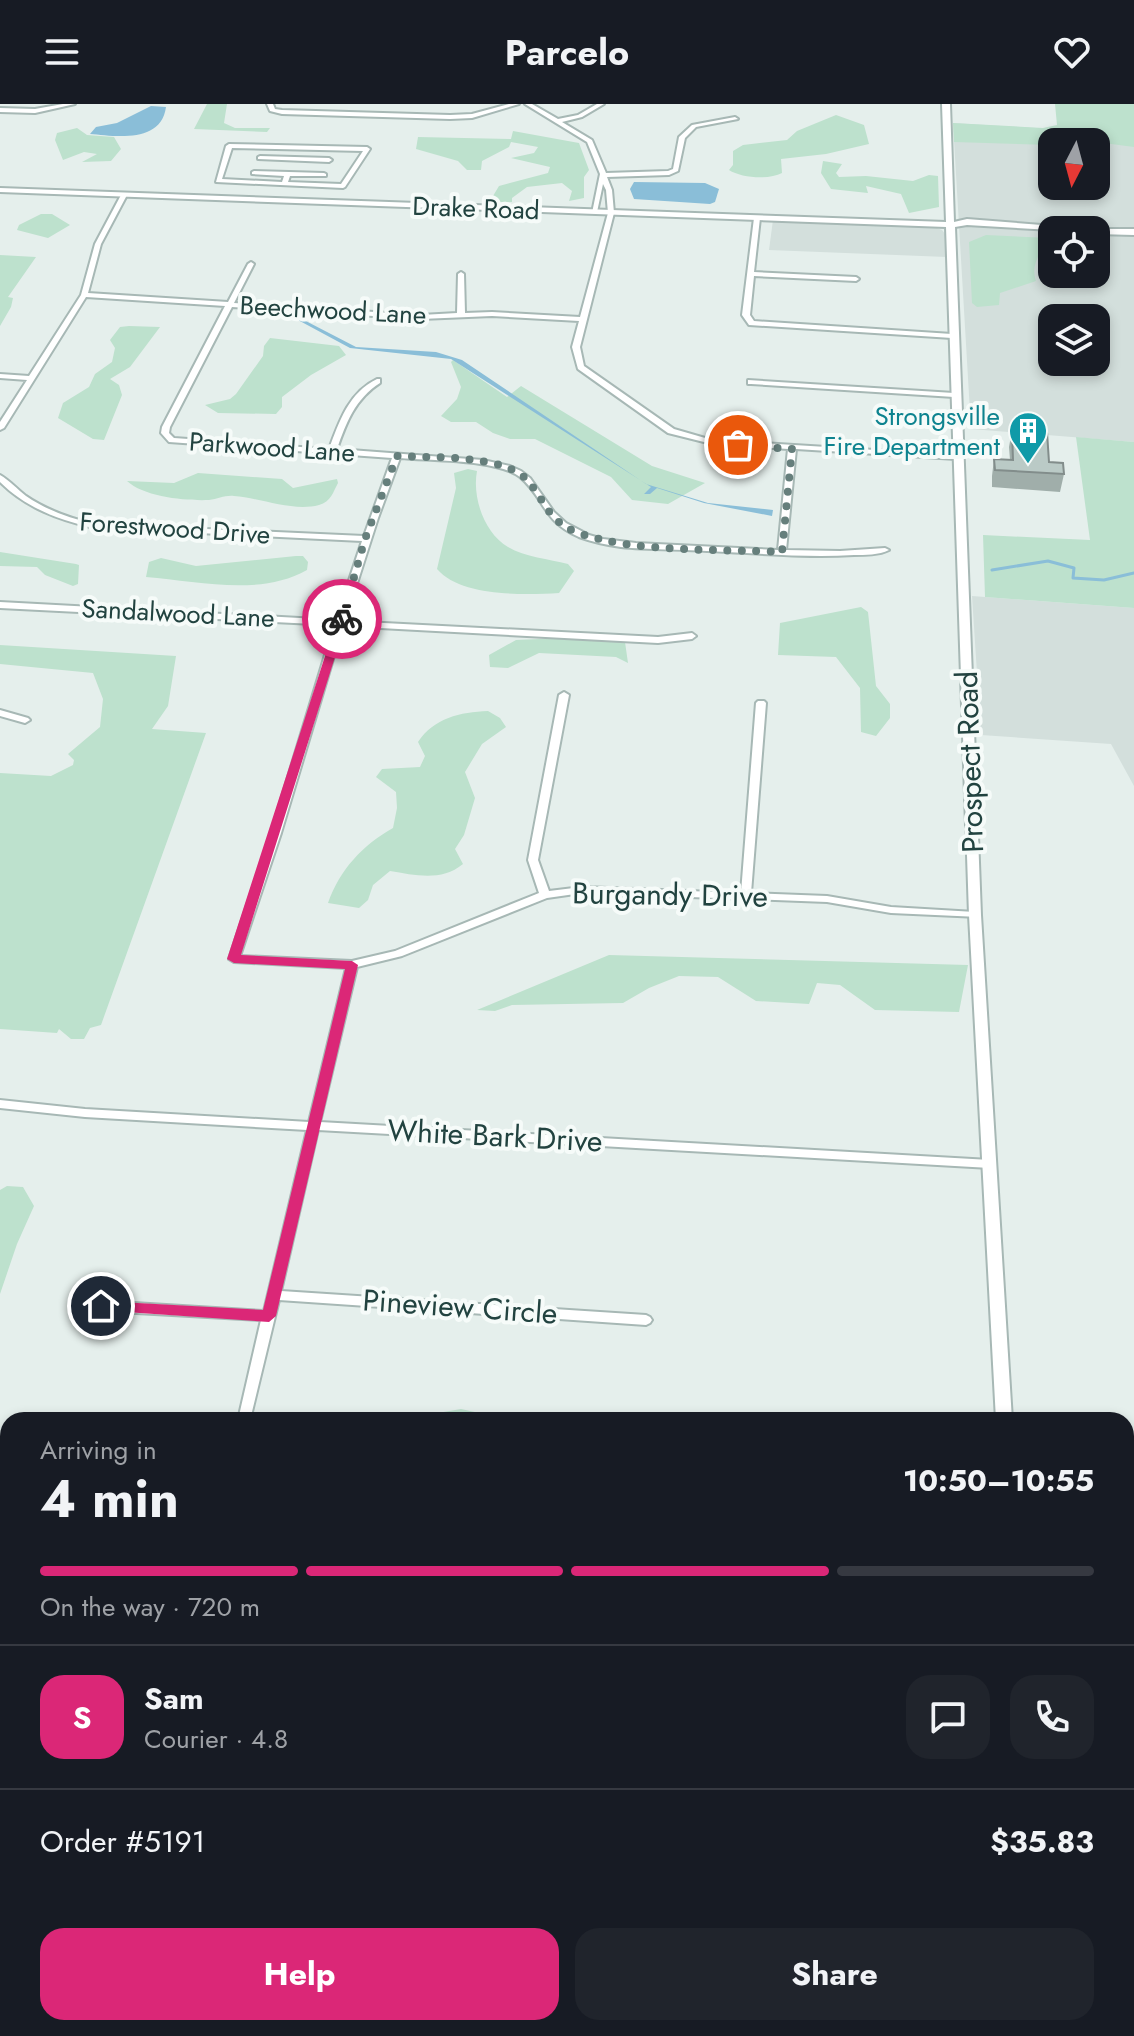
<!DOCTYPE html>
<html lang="en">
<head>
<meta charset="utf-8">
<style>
	:root { --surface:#171b24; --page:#20242c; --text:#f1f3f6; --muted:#9ea1a6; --line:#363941; --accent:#db2777 }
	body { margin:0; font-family:Jost,sans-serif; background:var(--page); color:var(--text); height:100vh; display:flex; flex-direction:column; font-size:30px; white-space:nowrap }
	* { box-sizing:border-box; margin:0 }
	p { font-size:26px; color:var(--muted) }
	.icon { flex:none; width:44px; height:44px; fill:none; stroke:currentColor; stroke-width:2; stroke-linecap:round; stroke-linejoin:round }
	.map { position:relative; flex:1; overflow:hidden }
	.drawer { position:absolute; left:0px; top:1308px; width:1134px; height:624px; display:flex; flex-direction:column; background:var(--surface); border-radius:24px 24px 0 0; box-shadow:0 4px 12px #0003 }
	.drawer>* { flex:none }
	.needle { width:52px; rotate:186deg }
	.tools { position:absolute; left:1038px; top:24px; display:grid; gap:16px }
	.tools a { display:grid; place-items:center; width:72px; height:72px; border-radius:16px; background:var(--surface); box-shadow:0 4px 12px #0003; font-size:40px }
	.pin { position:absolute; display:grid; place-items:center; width:68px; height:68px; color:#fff; margin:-34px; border:4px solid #fff; border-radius:50%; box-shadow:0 2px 8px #0007 }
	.courier { position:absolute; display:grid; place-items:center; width:80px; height:80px; margin:-40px; border:6px solid #db2777; border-radius:50%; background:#fff; color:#222; box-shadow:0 2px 10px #0007 }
	.summary em { font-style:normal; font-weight:700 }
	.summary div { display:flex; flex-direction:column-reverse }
	.summary { display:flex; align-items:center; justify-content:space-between; height:136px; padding:0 40px }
	h1 { font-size:52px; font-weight:700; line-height:60px }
	.bar { display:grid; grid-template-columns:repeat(4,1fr); gap:12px 8px; align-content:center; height:96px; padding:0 40px }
	.bar i { height:10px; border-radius:6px; background:var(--line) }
	.bar .on { background:var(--accent) }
	.bar p { grid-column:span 4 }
	.line { display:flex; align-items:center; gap:20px; padding:0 40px; border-top:2px solid var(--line) }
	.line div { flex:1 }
	.round { display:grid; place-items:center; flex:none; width:84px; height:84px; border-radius:24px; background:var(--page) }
	.primary-button { display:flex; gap:16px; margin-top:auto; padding:16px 40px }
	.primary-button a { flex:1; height:92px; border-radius:24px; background:var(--accent); color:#fff; font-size:32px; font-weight:700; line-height:92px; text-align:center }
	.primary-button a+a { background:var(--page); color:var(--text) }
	header { display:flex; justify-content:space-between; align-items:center; height:104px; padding:0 40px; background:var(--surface); font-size:36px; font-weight:700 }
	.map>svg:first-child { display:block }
</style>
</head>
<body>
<header><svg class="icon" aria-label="menu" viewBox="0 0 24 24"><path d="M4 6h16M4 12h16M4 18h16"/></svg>Parcelo<svg class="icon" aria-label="heart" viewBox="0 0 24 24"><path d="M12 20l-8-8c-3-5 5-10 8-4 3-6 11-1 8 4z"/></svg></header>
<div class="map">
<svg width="1134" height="1932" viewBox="0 0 1134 1932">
	<rect width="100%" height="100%" fill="#e5efec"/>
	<g fill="#d3dfdc" fill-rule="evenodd">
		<path d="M953,19L1134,30V338L971,325ZM1052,38H1096V82H1052ZM1052,126H1096V170H1052ZM1052,214H1096V258H1052Z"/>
		<polygon points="773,116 934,123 942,126 948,134 947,153 769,146"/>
		<polygon points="972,492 1134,504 1134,682 1111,640 981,631"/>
	</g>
	<g fill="#bde1cd">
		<polygon points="207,0 227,0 224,19 235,24 270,24 267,28 194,25"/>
		<polygon points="1055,0 1134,0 1134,43 1096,38 1052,38 1052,41 954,38 953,19 1043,24 1057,21"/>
		<path d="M836,11L864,21L869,40L826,50L781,55L782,69C769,76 741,74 729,66L733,61V47L743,41L787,36L797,27Z"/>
		<polygon points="77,24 87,31 114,33 121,45 111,57 82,58 97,50 84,48 63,56 55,36 57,29"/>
		<polygon points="513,27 579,39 589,66 584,73 584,94 569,97 572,87 562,79 527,83 512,94 512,98 494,98 493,92 499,82 548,69 550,63 511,54 534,49 538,43 511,38 509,43 482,57 481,66 467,66 458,57 416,45 418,33 511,35"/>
		<polygon points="823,57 842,60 836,69 839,73 866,72 913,77 929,71 938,72 939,103 909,109 901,90 866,82 868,89 831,85 821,69"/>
		<polygon points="41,110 52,110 70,121 48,134 17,126 19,121"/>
		<path d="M986,131L1049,134C1041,148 1030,160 1036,177L1000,189L999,201L977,203L972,199L969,138Z"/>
		<polygon points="0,151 36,153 8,193 13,194 11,203 0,222"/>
		<polygon points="129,222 160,223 130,263 110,275 119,281 122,291 104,336 93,335 58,314 63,299 89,283 95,270 112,258 115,244 110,236 120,223"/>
		<polygon points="270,234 339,242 346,251 311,271 282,293 282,303 276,310 218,309 205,301 230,295 236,290 263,252 264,242"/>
		<polygon points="453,256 507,293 521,282 652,362 705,379 668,400 632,396 611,373 535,335 510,335 493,329 476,318 451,318 441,312 457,295 461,283 451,258"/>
		<polygon points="1076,333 1134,338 1134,504 985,493 983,431 1090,436"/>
		<path d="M468,365L477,367C472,393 484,429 508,443C525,453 549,455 568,460L574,467L559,489C524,491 461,493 437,465L456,384L454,369Z"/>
		<path d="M198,369L282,375L293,384L337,375L338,379C333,388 331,398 319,401C293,408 260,394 234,392C225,391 218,395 209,396C186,397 144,393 127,377L174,379Z"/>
		<polygon points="0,448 76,460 79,461 78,480 73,482 45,471 37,463 0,462"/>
		<path d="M296,452H303L308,458L307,466C259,493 198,477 146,473L149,458L161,454L196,462Z"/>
		<polygon points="861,503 868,508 876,582 890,600 890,614 876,632 861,628 860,584 836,553 778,551 780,519"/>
		<polygon points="563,534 625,538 628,559 616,553 539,549 508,564 490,563 489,551 516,536"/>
		<polygon points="0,541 176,552 168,602 152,625 206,629 101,921 90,924 84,935 71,935 59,925 57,929 0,925 0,669 51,672 73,661 74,656 68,650 100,623 103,595 93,569 0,560"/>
		<path d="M488,607L500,614L506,623L482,640L465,668L475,694L464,731L455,745L463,760C441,778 415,771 390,767L373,781L368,796L359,804L328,799C340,765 363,741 393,724L397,704L396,688L376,673L382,665L420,663L425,652L418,638C434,614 460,608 488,607Z"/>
		<polygon points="609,851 968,861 959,908 875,906 840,881 817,879 809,900 756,897 718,873 679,872 649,884 623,899 512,901 495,907 477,906"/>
		<polygon points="7,1082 23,1083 34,1102 17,1140 0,1190 0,1086"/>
		<polygon points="461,1305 507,1315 509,1316 417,1316 420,1312"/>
		<polygon points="144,1924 306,1924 375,1932 143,1932"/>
		<polygon points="388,1924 875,1924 876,1932 383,1932"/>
	</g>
	<g fill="#8abed8">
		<path d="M151,2L166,3C161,40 115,32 90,30L96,23L117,19Z"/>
		<polygon points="634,78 705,79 719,85 715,98 710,100 634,95 630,85"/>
		<polygon points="300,214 356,243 436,248 462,256 646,380 708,399 773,406 772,412 704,399 657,384 650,390 644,390 651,383 451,255 350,244 298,216"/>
	</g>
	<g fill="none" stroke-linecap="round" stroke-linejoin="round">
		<polyline stroke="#8abed8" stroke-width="3" points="992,466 1048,457 1074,464 1073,474 1104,476 1134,469"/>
		<g stroke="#a7b8b5" stroke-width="4">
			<g id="minor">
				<polygon points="63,0 75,0 35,9 0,8 0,4 35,5"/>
				<polygon points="267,0 273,0 275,5 282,6 450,11 472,10 509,0 519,0 472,14 450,15 282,10 270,7"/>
				<path d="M525,0H532L558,15L578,11L597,0H604L582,13L562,18L592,36L606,69L668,67L673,65L679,33L692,21L735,13L738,15L696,23L685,34L678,67L669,71L607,73L612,86L614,109L580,243L584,262L674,325L712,336L956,351L960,353L956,355L796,345L786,446L840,447L885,444L889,446C879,451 865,451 854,451C804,454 756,449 707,447C678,445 649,446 621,443C607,441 593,438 579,433C542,417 545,394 520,373C497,355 430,357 400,354L378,414L345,517L658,533L692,529L696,532L692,535L658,539L343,522L281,729L240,852L352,857L395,847L539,789L528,756L559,591L564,588L569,591L538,756L549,787L582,783L741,789L756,599L758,597H764L766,599L751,789L827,792L891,803L975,808L979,809L980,811L979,813L891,809L827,798L582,789L547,794L402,852L357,863L320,1018L990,1056L994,1057L996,1060L994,1063L990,1064L318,1026L281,1187L646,1211L650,1213L652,1216L650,1219L646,1221L279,1196L250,1316H238L261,1216L101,1207L97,1205L95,1202L97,1199L101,1197L264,1207L307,1026L85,1013L0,1004V996L85,1005L309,1018L346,864L234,858L229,855L271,729L334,521L0,504V498L336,516L362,437L94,424C59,416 26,404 0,378V371C9,376 17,385 26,392C46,406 70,414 94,420L364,432L392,354L169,338L161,329L162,323L225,202L86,193L4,324L0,326V318L27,276L0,274V270L29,272L81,191L95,140L121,91L124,89L127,91L101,140L88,189L228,198L248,160L251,158L254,160L234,199L421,211L457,209L458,170L461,168L464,170L465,209L492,208L580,213L608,109L606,86L603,80L597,108L592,109L600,70L587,38ZM232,203L421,215L492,212L579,217L572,243L578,265L668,329L712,340L788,345L778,446L636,439L603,435L589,431L566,419L554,408L530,374L521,367L510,362L483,356L337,345C346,319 355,295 380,279V275H377C349,288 339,318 329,345L174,334L169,329L170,323Z"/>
				<path d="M229,40L367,43L370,45L345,83L343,84L216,78L226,42ZM232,44L363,47L341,80L288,78L290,72H326V70L324,69L254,67L252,68V70L284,72L282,78L222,75Z"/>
				<polygon points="260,52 329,54 332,56 329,58 258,55 258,53"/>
				<polygon points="757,112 760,114 754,168 856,173 859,175 856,177 754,172 750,211 754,217 952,230 956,232 952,234 749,221 742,211 754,114"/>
				<polygon points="748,276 954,289 958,291 954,293 751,280 748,280"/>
				<polygon points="0,606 28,614 30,616 25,619 0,612"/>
				<rect x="0" y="1709" width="8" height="14"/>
				<polygon points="8,1847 8,1881 6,1887 0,1889 0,1856 2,1849"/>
			</g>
		</g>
		<g stroke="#a7b8b5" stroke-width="4">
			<g id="tertiary">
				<polygon points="942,0 950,0 954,118 967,115 1093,125 1134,125 1134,131 1096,130 1096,126 1052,126 967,121 955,123 981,811 1012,1316 996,1316 969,811 946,123 0,88 0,84 946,118"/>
				<polygon points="1134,1495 1134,1514 1126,1518 1126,1499"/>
				<rect x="1021" y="1924" width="20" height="8"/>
			</g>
		</g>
		<use href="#minor" fill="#fff" fill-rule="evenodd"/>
		<use href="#tertiary" fill="#fff" fill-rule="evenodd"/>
	</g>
	<polygon fill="#a0aeaa" points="1012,326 1064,370 1060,388 992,383 992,372 994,355 1010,356 1009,343"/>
	<polygon fill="#bacac6" stroke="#828d8b" stroke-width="2" points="1012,326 1047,328 1049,358 1063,359 1064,370 995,366 994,355 1013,356"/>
	<polygon fill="#db2777" points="342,512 347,515 241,851 352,857 358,861 276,1212 269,1218 96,1206 96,1198 101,1197 263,1206 345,865 234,859 227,855 337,515"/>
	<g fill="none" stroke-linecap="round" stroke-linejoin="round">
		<path stroke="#667f7c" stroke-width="8" stroke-dasharray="0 14.4" d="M342,515L365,435L397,352C430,354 504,350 527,376C545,396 547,416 576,428C630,449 723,445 782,448L792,345L738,341"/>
	</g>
	<defs>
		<g id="building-pin" transform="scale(2)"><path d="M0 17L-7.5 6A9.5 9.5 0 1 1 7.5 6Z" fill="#0f9aa8" stroke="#f6fbf9"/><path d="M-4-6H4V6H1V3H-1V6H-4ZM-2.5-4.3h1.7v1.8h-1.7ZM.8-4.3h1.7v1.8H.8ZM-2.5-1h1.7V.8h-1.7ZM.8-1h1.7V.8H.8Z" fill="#fff"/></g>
	</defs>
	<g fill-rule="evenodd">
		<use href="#building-pin" x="1028" y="327"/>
	</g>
	<g text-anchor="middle" stroke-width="8" stroke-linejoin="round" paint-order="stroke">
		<g font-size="26" fill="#224340" stroke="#f6fbf9">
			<text transform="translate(476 104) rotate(2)" y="9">Drake Road</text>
			<text transform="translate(333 206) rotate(3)" y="9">Beechwood Lane</text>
			<text transform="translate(272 343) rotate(4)" y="9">Parkwood Lane</text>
			<text transform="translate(175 424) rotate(4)" y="9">Forestwood Drive</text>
			<text transform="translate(178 509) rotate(3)" y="9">Sandalwood Lane</text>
		</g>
		<g font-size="26" fill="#0d838f" stroke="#f6fbf9" text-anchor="end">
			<text x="1000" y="321">Strongsville<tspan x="1000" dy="30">Fire Department</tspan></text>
		</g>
		<g font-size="30" fill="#224340" stroke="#f6fbf9">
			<text transform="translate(970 658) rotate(-92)" y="10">Prospect Road</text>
			<text transform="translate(670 791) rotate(1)" y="10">Burgandy Drive</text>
			<text transform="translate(495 1032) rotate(3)" y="10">White Bark Drive</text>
			<text transform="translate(460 1203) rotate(4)" y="10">Pineview Circle</text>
		</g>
	</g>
</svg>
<div class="tools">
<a><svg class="needle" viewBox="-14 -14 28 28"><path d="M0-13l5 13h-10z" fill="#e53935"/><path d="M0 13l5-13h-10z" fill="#9ea1a6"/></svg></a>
<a><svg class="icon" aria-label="locate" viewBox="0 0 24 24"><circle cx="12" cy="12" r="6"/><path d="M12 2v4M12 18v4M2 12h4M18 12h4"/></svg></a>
<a><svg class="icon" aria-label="layers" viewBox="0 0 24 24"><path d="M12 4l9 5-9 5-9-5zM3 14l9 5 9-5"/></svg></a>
</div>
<div class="pin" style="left:738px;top:341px;background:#ea580c"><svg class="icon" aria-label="bag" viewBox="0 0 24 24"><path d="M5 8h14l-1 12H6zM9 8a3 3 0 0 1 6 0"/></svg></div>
<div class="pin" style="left:101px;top:1202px;background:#1f2937"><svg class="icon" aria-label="home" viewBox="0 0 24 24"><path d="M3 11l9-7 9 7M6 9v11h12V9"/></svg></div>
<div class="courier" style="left:342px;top:515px"><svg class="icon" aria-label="bike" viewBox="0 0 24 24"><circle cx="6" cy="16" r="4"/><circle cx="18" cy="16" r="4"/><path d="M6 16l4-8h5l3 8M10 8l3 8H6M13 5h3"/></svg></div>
<section class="drawer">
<div class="summary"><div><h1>4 min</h1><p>Arriving in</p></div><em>10:50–10:55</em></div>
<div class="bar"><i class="on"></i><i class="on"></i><i class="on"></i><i></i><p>On the way · 720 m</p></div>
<div class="line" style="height:144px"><b class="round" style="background:var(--accent);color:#fff">S</b><div><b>Sam</b><p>Courier · 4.8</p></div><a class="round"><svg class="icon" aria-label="chat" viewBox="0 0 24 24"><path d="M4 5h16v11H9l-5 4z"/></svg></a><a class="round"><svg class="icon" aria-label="phone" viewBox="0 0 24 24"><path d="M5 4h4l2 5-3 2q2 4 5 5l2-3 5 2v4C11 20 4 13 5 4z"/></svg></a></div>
<div class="line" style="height:104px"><div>Order #5191</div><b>$35.83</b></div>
<div class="primary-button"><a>Help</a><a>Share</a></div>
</section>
</div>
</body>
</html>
